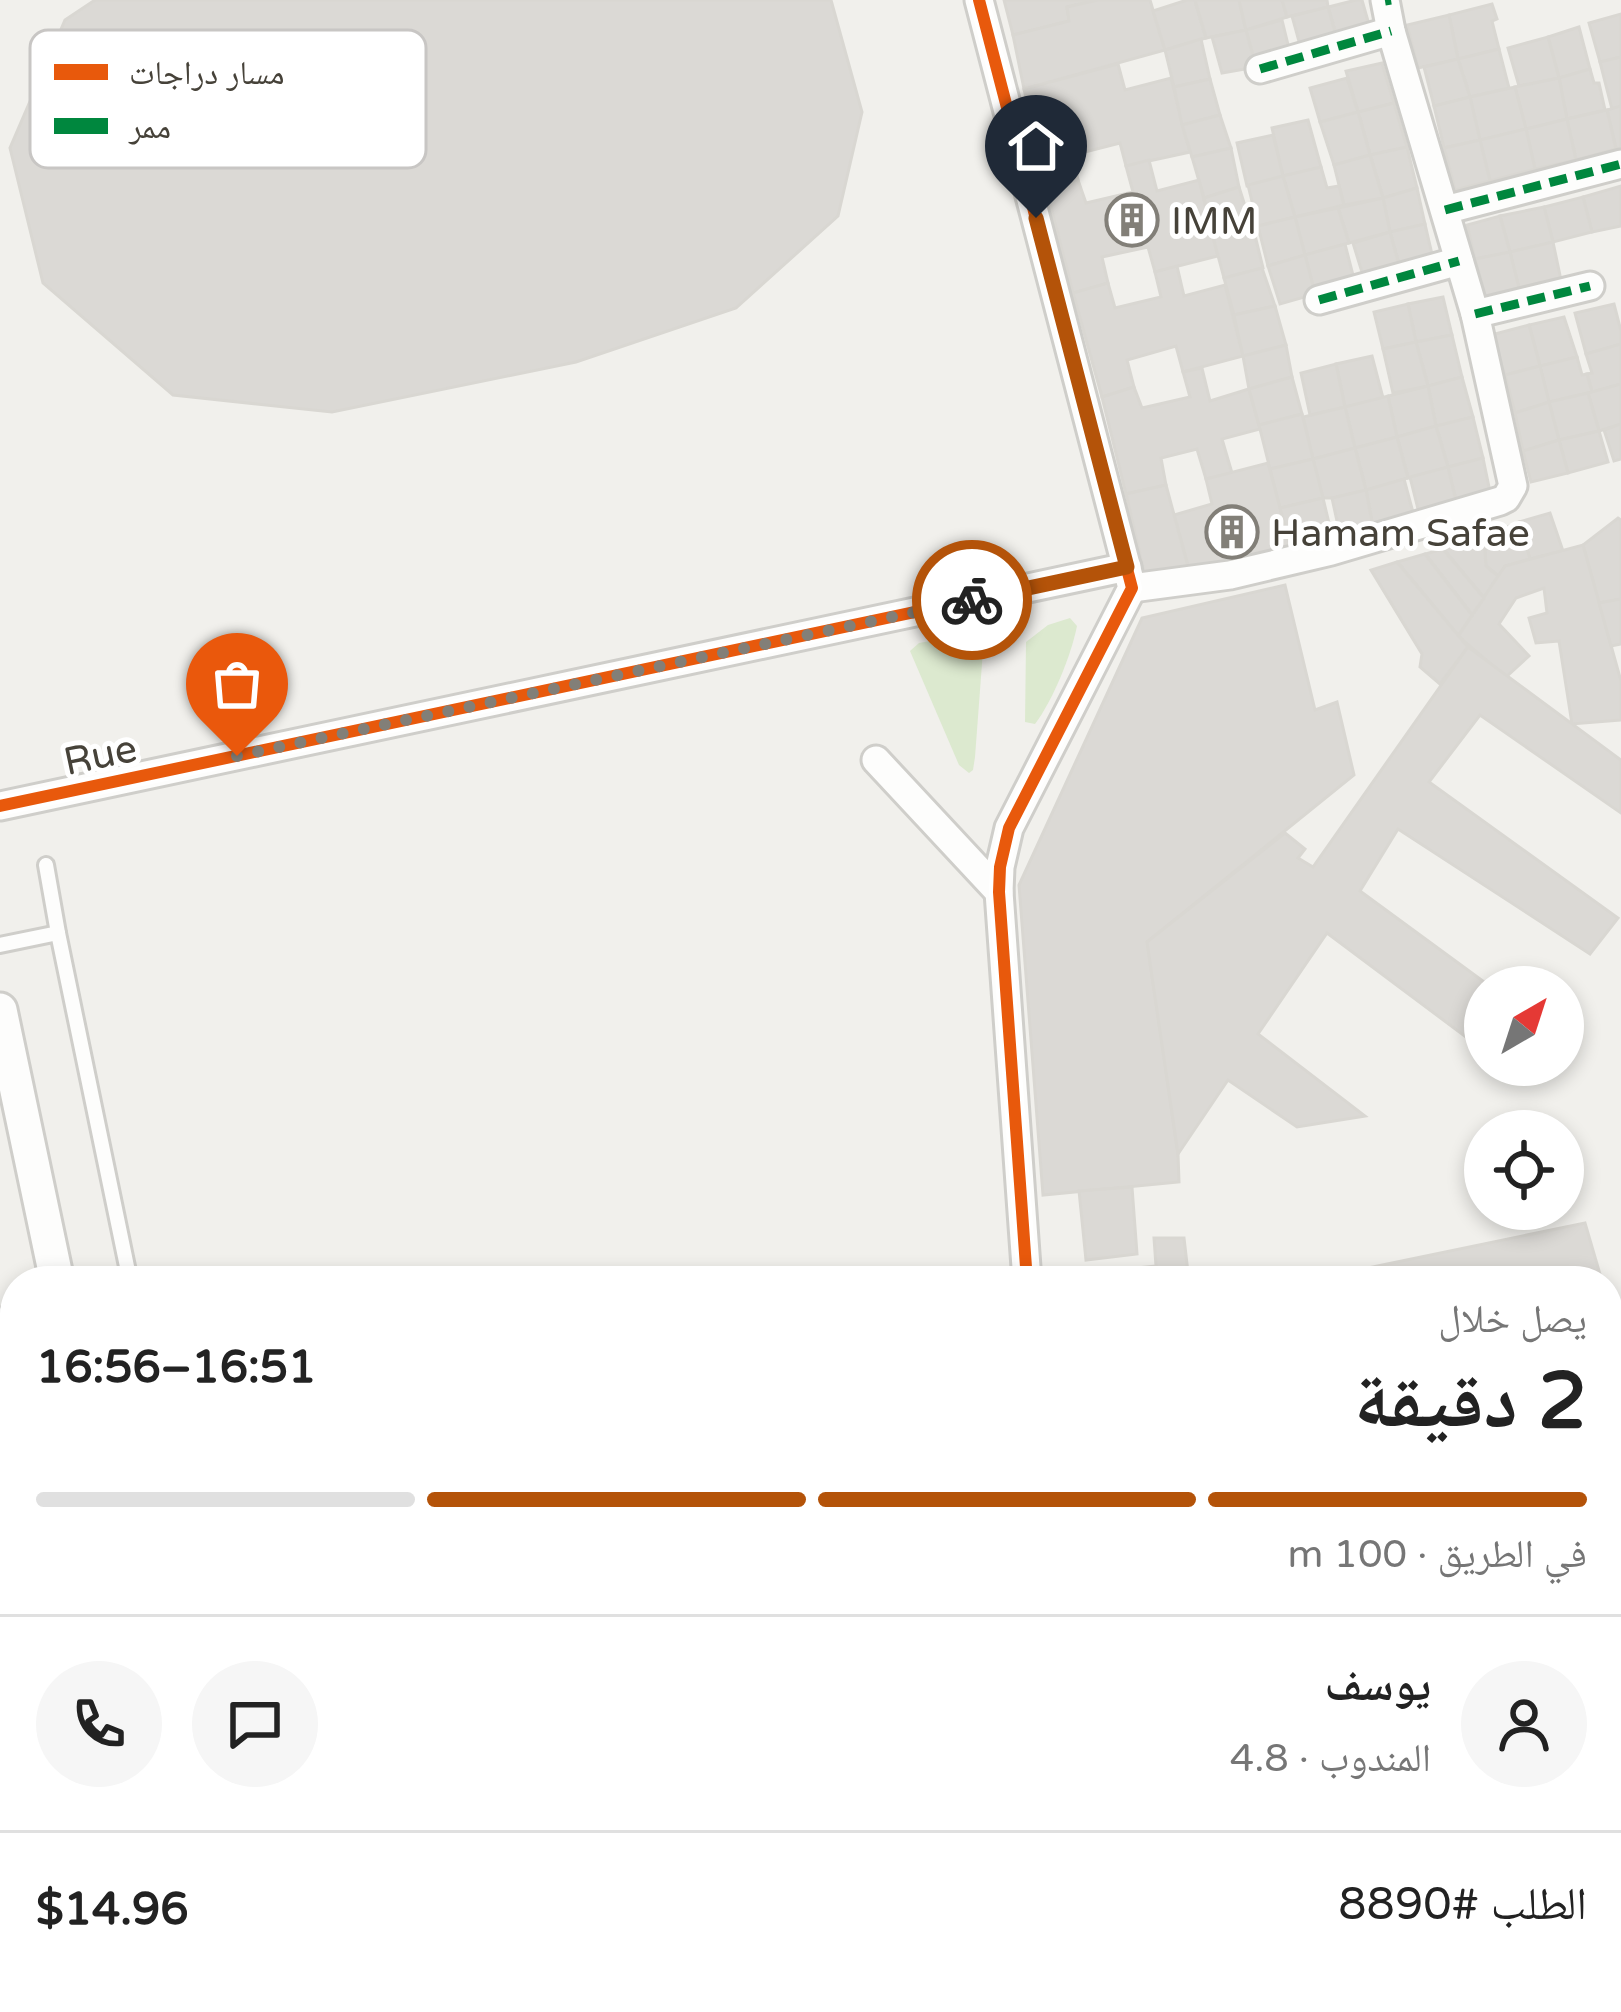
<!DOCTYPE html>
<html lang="ar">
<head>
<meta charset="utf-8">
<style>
	:root { --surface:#fff; --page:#f6f6f6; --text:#222; --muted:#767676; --line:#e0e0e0; --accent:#b45309 }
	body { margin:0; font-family:"Varela Round","Noto Naskh Arabic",sans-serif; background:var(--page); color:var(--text); direction:rtl; height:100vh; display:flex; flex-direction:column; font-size:45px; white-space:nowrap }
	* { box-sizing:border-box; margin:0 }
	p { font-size:39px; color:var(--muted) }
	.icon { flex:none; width:66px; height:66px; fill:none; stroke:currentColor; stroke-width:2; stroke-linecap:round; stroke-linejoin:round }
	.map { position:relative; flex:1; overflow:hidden; direction:ltr }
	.side { position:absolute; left:0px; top:1266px; width:1623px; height:747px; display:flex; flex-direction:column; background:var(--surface); border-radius:48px 48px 0 0; box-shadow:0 6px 18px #0003; direction:rtl }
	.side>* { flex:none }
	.needle { width:78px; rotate:39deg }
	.fabs { position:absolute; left:1464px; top:966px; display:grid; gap:24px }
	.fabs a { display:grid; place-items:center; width:120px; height:120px; border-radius:50%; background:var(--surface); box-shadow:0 6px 18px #0003; font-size:60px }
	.pin { position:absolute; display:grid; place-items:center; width:102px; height:102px; color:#fff; margin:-123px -51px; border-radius:50% 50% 50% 0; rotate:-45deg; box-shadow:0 0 12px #0007 }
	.pin .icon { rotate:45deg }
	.courier { position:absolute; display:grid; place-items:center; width:120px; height:120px; margin:-60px; border:9px solid #b45309; border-radius:50%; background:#fff; color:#222; box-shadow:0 3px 15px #0007 }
	.summary em { font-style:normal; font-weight:700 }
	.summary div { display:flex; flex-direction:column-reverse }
	.summary { display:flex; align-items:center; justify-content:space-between; height:204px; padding:0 36px }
	h1 { font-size:78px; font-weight:700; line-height:90px }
	.bar { display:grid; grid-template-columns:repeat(4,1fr); gap:18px 12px; align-content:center; height:144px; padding:0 36px }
	.bar i { height:15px; border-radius:9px; background:var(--line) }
	.bar .current { background:var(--accent) }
	.bar p { grid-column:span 4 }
	.line { display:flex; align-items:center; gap:30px; padding:0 36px; border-top:3px solid var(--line) }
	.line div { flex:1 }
	.round { display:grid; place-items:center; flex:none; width:126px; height:126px; border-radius:63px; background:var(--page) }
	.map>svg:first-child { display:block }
</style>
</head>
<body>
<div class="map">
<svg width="1621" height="2012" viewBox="0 0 1621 2012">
	<rect width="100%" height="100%" fill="#f1f0ec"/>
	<g fill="#dce9cf">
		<path d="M1070,618L1077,626C1071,656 1053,700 1035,724L1025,722L1026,642L1048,625Z"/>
		<polygon points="975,633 984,637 975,757 973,770 969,773 959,765 910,651 919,643"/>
		<polygon points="0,1570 15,1651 15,1763 0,1791"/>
	</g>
	<g fill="#dbd9d5" stroke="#d9d7d2" stroke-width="3">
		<polygon points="95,0 831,0 862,112 838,216 736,308 576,362 332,412 173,395 43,283 10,148 65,20"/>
		<polygon points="1004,0 1098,0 1067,7 1069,21 1013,35"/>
		<polygon points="1098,0 1150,0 1165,50 1024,89 1013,35 1069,21 1067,7"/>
		<polygon points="1187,0 1195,0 1206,38 1165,50 1153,11"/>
		<polygon points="1195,0 1239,0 1246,30 1206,38"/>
		<polygon points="1239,0 1282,0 1287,17 1246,30"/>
		<polygon points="1282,0 1327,0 1328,7 1287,17"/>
		<polygon points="1356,0 1362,0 1372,35 1339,46 1328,7"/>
		<polygon points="1492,4 1497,19 1492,21 1499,49 1458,59 1449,15"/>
		<polygon points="1328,7 1339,46 1303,56 1292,16"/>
		<polygon points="1621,14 1621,57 1600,62 1589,23"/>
		<polygon points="1449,15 1458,59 1418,68 1407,25"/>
		<polygon points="1282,20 1291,57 1256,67 1246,30"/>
		<polygon points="1579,27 1590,69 1559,78 1548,37"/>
		<polygon points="1246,30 1256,67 1222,73 1212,37"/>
		<polygon points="1548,37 1559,78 1519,86 1508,48"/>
		<polygon points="1201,39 1210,79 1174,87 1165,50"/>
		<polygon points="1499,49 1509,88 1470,97 1458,59"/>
		<polygon points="1621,57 1621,106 1612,109 1600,62"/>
		<polygon points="1458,59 1470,97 1434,106 1424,67"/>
		<polygon points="1382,63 1394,103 1358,112 1346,71"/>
		<polygon points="1118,64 1125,90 1171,78 1190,152 1126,166 1120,143 1073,155 1078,180 1046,188 1024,89"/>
		<polygon points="1590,69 1594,83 1599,83 1605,110 1567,119 1559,78"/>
		<polygon points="1347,78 1358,112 1320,122 1310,88"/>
		<polygon points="1559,78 1567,119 1526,129 1515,87"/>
		<polygon points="1210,79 1220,115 1182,125 1174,87"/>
		<polygon points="1515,87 1526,129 1480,140 1470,97"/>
		<polygon points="1470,97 1480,140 1444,148 1434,106"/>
		<polygon points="1394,103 1407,147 1370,155 1358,112"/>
		<polygon points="1621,106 1621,148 1616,149 1607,110"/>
		<polygon points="1607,110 1616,149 1576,160 1567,119"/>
		<polygon points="1358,112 1370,155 1334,165 1320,122"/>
		<polygon points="1220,115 1231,148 1192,157 1182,125"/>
		<polygon points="1567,119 1576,160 1535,169 1526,129"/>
		<polygon points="1308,120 1321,167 1283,176 1272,128"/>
		<polygon points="1526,129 1535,169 1490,181 1480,140"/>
		<polygon points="1273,135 1283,176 1247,186 1237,143"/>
		<polygon points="1480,140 1490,181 1455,190 1444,148"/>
		<polygon points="1407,147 1417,188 1383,198 1370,155"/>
		<polygon points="1231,148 1239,187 1204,198 1192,157"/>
		<polygon points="1370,155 1383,198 1344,205 1334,165"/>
		<polygon points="1149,160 1157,191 1199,180 1218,256 1155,272 1148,247 1102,257 1108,283 1073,293 1046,188 1078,180 1086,203 1133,192 1126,166"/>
		<polygon points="1321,167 1327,188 1339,186 1344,205 1295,217 1283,176"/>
		<polygon points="1283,176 1295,217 1258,226 1248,185"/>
		<polygon points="1621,186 1621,226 1592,232 1583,197"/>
		<polygon points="1239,187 1245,206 1253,205 1258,226 1213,237 1204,198"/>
		<polygon points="1417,188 1425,224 1390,232 1383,198"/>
		<polygon points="1583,197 1592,232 1553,242 1544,207"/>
		<polygon points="1383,198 1390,232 1349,243 1338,208"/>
		<polygon points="1544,207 1553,242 1510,252 1500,216"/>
		<polygon points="1338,208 1349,243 1305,255 1295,217"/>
		<polygon points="1500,216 1510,252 1475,259 1467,225"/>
		<polygon points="1295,217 1305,255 1268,266 1258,226"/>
		<polygon points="1425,224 1434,263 1401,272 1390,232"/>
		<polygon points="1253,227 1263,268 1224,278 1213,237"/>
		<polygon points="1390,232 1401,272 1365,282 1353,243"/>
		<polygon points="1553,242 1562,285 1520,292 1510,252"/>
		<polygon points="1345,244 1355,283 1315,294 1305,255"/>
		<polygon points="1510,252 1520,292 1486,299 1475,259"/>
		<polygon points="1305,255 1315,294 1280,304 1268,266"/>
		<polygon points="1177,266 1184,296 1225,285 1243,356 1183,372 1176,346 1127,360 1134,387 1102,397 1073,293 1108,283 1115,308 1161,297 1155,272"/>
		<polygon points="1262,268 1275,306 1234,315 1224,278"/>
		<polygon points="1443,297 1452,335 1416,342 1408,304"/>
		<polygon points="1408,304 1416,342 1383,349 1374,312"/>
		<polygon points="1614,304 1621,331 1621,344 1586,354 1575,313"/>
		<polygon points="1275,306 1286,345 1243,356 1234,315"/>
		<polygon points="1564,317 1577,357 1540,366 1529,325"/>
		<polygon points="1529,325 1540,366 1505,375 1491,335"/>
		<polygon points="1452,335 1462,377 1428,386 1416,342"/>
		<polygon points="1416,342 1428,386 1393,393 1383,349"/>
		<polygon points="1621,344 1621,384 1592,392 1587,374 1592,373 1586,354"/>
		<polygon points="1286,345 1292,377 1249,389 1243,356"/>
		<polygon points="1372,356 1383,398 1345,407 1336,364"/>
		<polygon points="1577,357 1582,375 1587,374 1592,392 1549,402 1540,366"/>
		<polygon points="1336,364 1345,407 1310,415 1301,373"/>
		<polygon points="1540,366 1549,402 1515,413 1505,375"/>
		<polygon points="1202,368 1210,401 1249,389 1260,429 1222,439 1232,473 1206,479 1197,449 1161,458 1166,485 1126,494 1102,397 1134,387 1142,408 1190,397 1183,372"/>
		<polygon points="1292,377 1302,414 1259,425 1249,389"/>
		<polygon points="1462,377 1473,417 1436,426 1428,386"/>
		<polygon points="1621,384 1621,424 1599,431 1588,393"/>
		<polygon points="1428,386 1436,426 1397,437 1388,396"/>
		<polygon points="1588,393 1599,431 1559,440 1549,402"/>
		<polygon points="1388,396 1397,437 1355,448 1345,407"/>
		<polygon points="1549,402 1559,440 1523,451 1515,413"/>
		<polygon points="1345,407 1355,448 1313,459 1303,417"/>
		<polygon points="1302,414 1313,459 1270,469 1259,425"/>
		<polygon points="1473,417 1483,458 1448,467 1436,426"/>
		<polygon points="1621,424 1621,459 1614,461 1604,430"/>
		<polygon points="1436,426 1448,467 1408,478 1397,437"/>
		<polygon points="1599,431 1608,462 1568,473 1559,440"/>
		<polygon points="1397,437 1408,478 1366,490 1355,448"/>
		<polygon points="1559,440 1568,473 1531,482 1523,451"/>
		<polygon points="1355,448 1366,490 1332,498 1323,498 1313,459"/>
		<polygon points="1483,458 1490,492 1456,501 1448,467"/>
		<polygon points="1313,459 1323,498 1280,508 1270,469"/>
		<polygon points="1268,463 1291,549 1189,570 1174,515 1212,504 1206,479"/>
		<polygon points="1448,467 1456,501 1419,513 1410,477"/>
		<polygon points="1404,479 1414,516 1373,527 1366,490"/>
		<polygon points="1166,485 1189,570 1146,581 1126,494"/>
		<polygon points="1366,490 1373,527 1340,535 1332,498"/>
		<polygon points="1323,498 1333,540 1291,549 1280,508"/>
		<polygon points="1550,513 1563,551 1530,559 1519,522"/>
		<polygon points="1618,518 1621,520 1621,599 1599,603 1583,545"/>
		<polygon points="1519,522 1530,559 1505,566 1498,576 1486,566 1484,537"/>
		<polygon points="1484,537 1486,566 1498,576 1484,598 1443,549"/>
		<polygon points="1583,545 1621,681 1621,720 1572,724 1559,641 1536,643 1529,618 1547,613 1544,588 1516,598 1499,624 1529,656 1506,677 1458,636 1505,566"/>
		<polygon points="1443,549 1484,598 1472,615 1425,554"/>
		<polygon points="1425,554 1472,615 1458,636 1397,562"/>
		<polygon points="1397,562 1468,647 1440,684 1420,667 1422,654 1371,570"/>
		<polygon points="1285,585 1315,710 1337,702 1354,775 1147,942 1178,1154 1179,1182 1043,1195 1019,885 1142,618"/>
		<polygon points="1621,599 1621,644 1611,646 1599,603"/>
		<polygon points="1468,647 1621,760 1621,813 1480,715 1429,782 1618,918 1590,954 1398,829 1360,891 1491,987 1485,987 1485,1038 1478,1046 1327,933 1258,1034 1365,1116 1297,1127 1228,1080 1178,1154 1147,942 1285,833 1305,849 1298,858 1313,867"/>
		<polygon points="1132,1187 1137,1254 1086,1260 1079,1191"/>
		<polygon points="1585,1223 1602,1281 1305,1281"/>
		<polygon points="1154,1238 1184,1238 1189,1281 1118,1281 1116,1270 1156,1266"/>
		<polygon points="1621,1379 1621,1564 1608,1567 1608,1382"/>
	</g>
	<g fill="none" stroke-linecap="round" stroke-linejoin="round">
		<g stroke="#cfceca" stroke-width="20">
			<g id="service">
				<polyline points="46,865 58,933 130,1281"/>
				<polyline points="0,945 58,933"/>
			</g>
		</g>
		<g stroke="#cfceca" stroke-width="33">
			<g id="minor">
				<polyline points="979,0 1132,588 1009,828 1000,867 999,892 1027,1281"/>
				<polyline points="1260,69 1391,31"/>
				<polyline points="1445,210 1621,164"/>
				<polyline points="1319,300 1459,261"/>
				<polyline points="1475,314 1590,286"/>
				<polyline points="1132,588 1230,575 1331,551 1500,501 1506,498 1513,486 1475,314 1391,31 1385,0"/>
				<polyline points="876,760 999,892"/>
				<polyline points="0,806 1127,567"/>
				<polyline points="364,1998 366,2012"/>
				<polyline points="488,1998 490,2012"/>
				<polyline points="609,1998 612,2012"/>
				<polyline points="742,1998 745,2012"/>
				<polyline points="901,1998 904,2012"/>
				<polyline points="1085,2012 1086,1998"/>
			</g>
		</g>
		<g stroke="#cfceca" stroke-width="39">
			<g id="tertiary">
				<polyline points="0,1010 57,1281"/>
				<polyline points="0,1325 15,1395"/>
				<polyline points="145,1998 148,2012"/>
				<polyline points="207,1998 210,2012"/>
			</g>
		</g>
		<g stroke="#cfcdc4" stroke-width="45">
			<g id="secondary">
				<polyline points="1608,1631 1621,1628"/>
				<polyline points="1608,1708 1621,1705"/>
				<polyline points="0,1885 15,1861"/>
				<polyline points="0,1920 15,1918"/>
				<polyline points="0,1997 15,1995"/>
			</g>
		</g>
		<use href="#service" stroke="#fdfdfc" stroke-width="14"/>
		<use href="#minor" stroke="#fdfdfc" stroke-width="27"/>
		<use href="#tertiary" stroke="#fdfdfc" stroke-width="33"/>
		<use href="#secondary" stroke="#f6f5f0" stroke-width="39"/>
		<g stroke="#dadad9" stroke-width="3">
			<polyline points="1608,1651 1621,1648"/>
			<polyline points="1608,1672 1621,1669"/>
			<polyline points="0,1940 15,1936"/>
			<polyline points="0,1970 15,1967"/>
		</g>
		<g stroke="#00873e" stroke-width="9" stroke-dasharray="18 9" stroke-linecap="butt">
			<polyline points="1385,1 1391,0"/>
			<polyline points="1260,69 1391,31"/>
			<polyline points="1445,210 1621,164"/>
			<polyline points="1319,300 1459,261"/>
			<polyline points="1475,314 1590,286"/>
		</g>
		<g stroke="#fff" stroke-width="20">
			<g id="cycleway">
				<polyline points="979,0 1132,588 1009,828 1000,867 999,892 1027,1281"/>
				<polyline points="0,806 1127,567"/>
			</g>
		</g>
		<use href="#cycleway" stroke="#e8590c" stroke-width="12"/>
	</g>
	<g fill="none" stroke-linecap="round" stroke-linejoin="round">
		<polyline stroke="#827f78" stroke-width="12" stroke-dasharray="0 21.6" points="237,756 972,600"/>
		<polyline stroke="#b45309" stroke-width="15" points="972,600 1127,567 1036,218"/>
	</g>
	<defs>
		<g id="building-ring" transform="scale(2.7)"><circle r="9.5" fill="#fff" stroke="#827f78" stroke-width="1.5"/><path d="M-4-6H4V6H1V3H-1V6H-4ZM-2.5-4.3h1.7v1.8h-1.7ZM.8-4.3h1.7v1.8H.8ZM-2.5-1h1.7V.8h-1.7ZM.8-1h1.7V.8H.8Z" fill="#827f78"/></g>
	</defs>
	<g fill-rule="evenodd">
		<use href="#building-ring" x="1132" y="220"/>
		<use href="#building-ring" x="1232" y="532"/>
	</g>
	<g text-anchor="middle" stroke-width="10" stroke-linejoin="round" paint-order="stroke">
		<g font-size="39" fill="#464239" stroke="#fff" text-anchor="start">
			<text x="1171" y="234">IMM</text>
			<text x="1271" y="546">Hamam Safae</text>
		</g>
		<g font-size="39" fill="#464239" stroke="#fff">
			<text transform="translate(100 754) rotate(-12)" y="14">Rue</text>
		</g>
	</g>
	<rect x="30" y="30" width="396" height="138" rx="18" fill="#fff" stroke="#c8c6c4" stroke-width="3"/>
	<rect x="54" y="64" width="54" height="16" fill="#e8590c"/>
	<rect x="54" y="118" width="54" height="16" fill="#00873e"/>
	<g font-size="33" fill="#464239">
		<text x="129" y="84">مسار دراجات</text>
		<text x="129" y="138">ممر</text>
	</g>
</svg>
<div class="fabs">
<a><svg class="needle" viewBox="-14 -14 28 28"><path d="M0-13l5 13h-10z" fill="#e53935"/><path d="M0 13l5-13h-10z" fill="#767676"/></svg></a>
<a><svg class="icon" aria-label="locate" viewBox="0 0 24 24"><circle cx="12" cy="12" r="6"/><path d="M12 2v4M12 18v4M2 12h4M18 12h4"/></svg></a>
</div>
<div class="pin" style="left:237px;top:756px;background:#ea580c"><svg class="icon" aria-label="bag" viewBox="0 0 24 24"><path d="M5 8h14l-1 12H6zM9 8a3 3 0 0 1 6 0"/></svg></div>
<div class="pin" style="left:1036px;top:218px;background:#1f2937"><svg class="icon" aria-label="home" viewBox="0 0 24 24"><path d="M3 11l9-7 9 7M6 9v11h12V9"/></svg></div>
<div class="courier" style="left:972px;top:600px"><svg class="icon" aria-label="bike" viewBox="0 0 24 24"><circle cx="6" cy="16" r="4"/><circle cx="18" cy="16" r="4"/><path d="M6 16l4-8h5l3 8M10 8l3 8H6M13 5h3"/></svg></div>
<section class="side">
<div class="summary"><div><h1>2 دقيقة</h1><p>يصل خلال</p></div><em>16:51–16:56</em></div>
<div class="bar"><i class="current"></i><i class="current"></i><i class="current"></i><i></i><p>في الطريق · 100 m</p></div>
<div class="line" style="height:216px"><a class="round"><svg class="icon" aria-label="person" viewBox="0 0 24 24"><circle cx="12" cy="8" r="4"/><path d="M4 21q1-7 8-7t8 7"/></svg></a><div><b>يوسف</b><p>المندوب · 4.8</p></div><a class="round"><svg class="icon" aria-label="chat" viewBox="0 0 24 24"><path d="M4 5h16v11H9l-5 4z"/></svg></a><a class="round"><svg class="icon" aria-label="phone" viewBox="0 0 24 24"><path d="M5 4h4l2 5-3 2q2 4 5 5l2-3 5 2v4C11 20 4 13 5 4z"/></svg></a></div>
<div class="line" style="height:156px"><div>الطلب #8890</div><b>$14.96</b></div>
</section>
</div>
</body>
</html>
